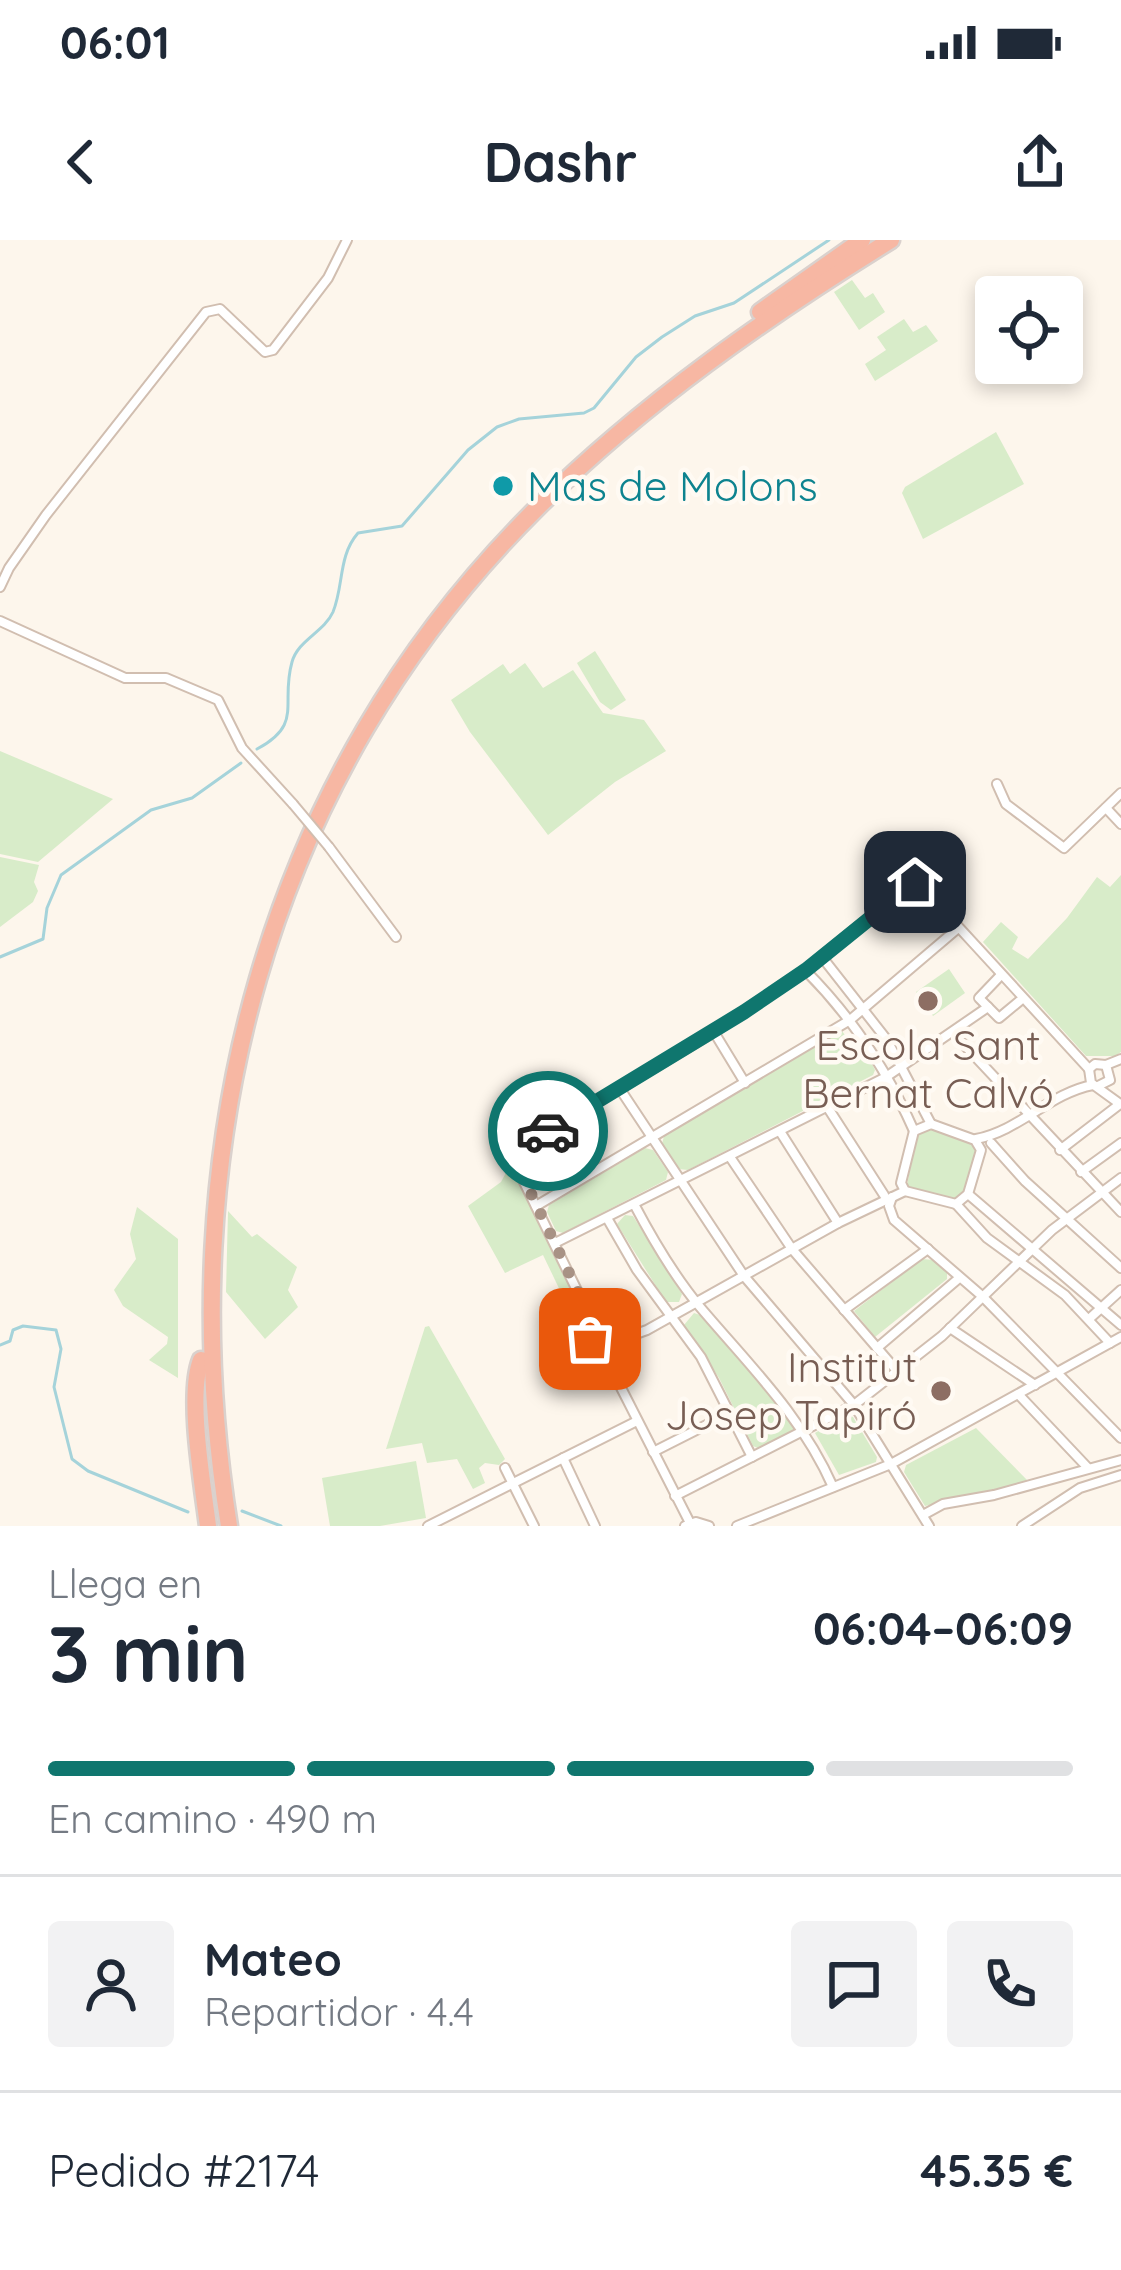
<!DOCTYPE html>
<html lang="es">
<head>
<meta charset="utf-8">
<style>
	:root { --surface:#fff; --page:#f2f2f3; --text:#1f2937; --muted:#747a83; --line:#e0e1e3; --accent:#0f766e }
	body { margin:0; font-family:Quicksand,sans-serif; background:var(--page); color:var(--text); height:100vh; display:flex; flex-direction:column; font-size:45px; white-space:nowrap }
	* { box-sizing:border-box; margin:0 }
	p { font-size:39px; color:var(--muted) }
	.icon { flex:none; width:66px; height:66px; fill:none; stroke:currentColor; stroke-width:2; stroke-linecap:round; stroke-linejoin:round }
	.map { position:relative; height:1286px; overflow:hidden }
	.details { display:flex; flex-direction:column; background:var(--surface); flex:1 }
	.details>* { flex:none }
	.buttons { position:absolute; left:975px; top:36px; display:grid; gap:24px }
	.buttons a { display:grid; place-items:center; width:108px; height:108px; border-radius:12px; background:var(--surface); box-shadow:0 6px 18px #0003; font-size:60px }
	.pin { position:absolute; display:grid; place-items:center; width:102px; height:102px; color:#fff; margin:-51px; border-radius:24px; box-shadow:0 6px 18px #0006 }
	.courier { position:absolute; display:grid; place-items:center; width:120px; height:120px; margin:-60px; border:9px solid #0f766e; border-radius:50%; background:#fff; color:#222; box-shadow:0 3px 15px #0007 }
	.overview em { font-style:normal; font-weight:700 }
	.overview div { display:flex; flex-direction:column-reverse }
	.overview { display:flex; align-items:center; justify-content:space-between; height:204px; padding:0 48px }
	h1 { font-size:78px; font-weight:700; line-height:90px }
	.bar { display:grid; grid-template-columns:repeat(4,1fr); gap:18px 12px; align-content:center; height:144px; padding:0 48px }
	.bar i { height:15px; border-radius:9px; background:var(--line) }
	.bar .selected { background:var(--accent) }
	.bar p { grid-column:span 4 }
	.line { display:flex; align-items:center; gap:30px; padding:0 48px; border-top:3px solid var(--line) }
	.line div { flex:1 }
	.round { display:grid; place-items:center; flex:none; width:126px; height:126px; border-radius:12px; background:var(--page) }
	.status { display:flex; justify-content:space-between; align-items:center; height:84px; padding:0 60px; background:var(--surface); direction:ltr }
	.status svg { height:33px; fill:currentColor }
	header { display:flex; justify-content:space-between; align-items:center; height:156px; padding:0 48px; background:var(--surface); font-size:54px; font-weight:700 }
	.map>svg:first-child { display:block }
</style>
</head>
<body>
<div class="status"><b>06:01</b><svg viewBox="0 0 49 12"><path d="M0 12V9h3v3zM5 12V6h3v6zM10 12V3h3v9zM15 12V0h3v12zM26 1h20v11H26zM47 4h2v5h-2z"/></svg></div>
<header><svg class="icon" aria-label="back" viewBox="0 0 24 24"><path d="M15 5l-7 7 7 7"/></svg>Dashr<svg class="icon" aria-label="share" viewBox="0 0 24 24"><path d="M12 15V3M7 8l5-5 5 5M5 13v7h14v-7"/></svg></header>
<div class="map">
<svg width="1121" height="1286" viewBox="0 0 1121 1286">
	<rect width="100%" height="100%" fill="#fdf6ec"/>
	<g fill="#d8ecc9">
		<polygon points="852,40 865,58 873,53 885,72 859,90 834,52"/>
		<polygon points="904,79 913,92 926,85 938,101 875,141 865,124 886,110 877,97"/>
		<polygon points="996,192 1024,244 923,299 902,253 905,247"/>
		<polygon points="595,411 626,460 611,470 600,462 577,423"/>
		<polygon points="525,423 543,448 573,430 603,473 644,480 666,511 615,542 548,595 470,492 451,460 503,424 510,434"/>
		<polygon points="0,511 113,559 38,622 0,614"/>
		<polygon points="0,617 39,625 34,642 38,651 33,662 0,687"/>
		<polygon points="1121,635 1121,812 1115,816 1086,816 983,702 1001,682 1018,697 1012,709 1028,719 1067,678 1097,637 1110,647"/>
		<polygon points="949,729 965,753 933,776 916,752"/>
		<polygon points="842,791 862,818 870,820 875,830 873,835 688,930 679,929 662,904 664,896"/>
		<path d="M931,889L968,900L975,907C975,923 971,950 957,959L907,946L915,899L920,891Z"/>
		<polygon points="645,908 653,910 668,932 666,940 563,993 556,991 547,972 549,965"/>
		<polygon points="511,923 592,1088 581,1108 583,1127 568,1134 574,1100 580,1092 543,1015 505,1033 468,966 501,942"/>
		<polygon points="137,967 178,999 178,1138 149,1120 167,1104 168,1097 123,1066 114,1050 136,1019 130,994"/>
		<polygon points="228,971 252,997 257,994 297,1027 288,1050 298,1067 265,1099 226,1052"/>
		<polygon points="625,975 633,976 682,1054 679,1062 666,1062 617,984"/>
		<polygon points="922,1019 934,1020 947,1032 947,1039 875,1097 854,1071"/>
		<polygon points="694,1073 700,1075 794,1183 794,1190 758,1208 753,1206 719,1138 684,1085"/>
		<polygon points="429,1086 505,1219 499,1225 485,1223 479,1228 485,1243 473,1249 457,1219 427,1223 422,1203 386,1209 425,1087"/>
		<polygon points="846,1174 853,1177 877,1217 876,1222 839,1235 815,1193"/>
		<polygon points="976,1188 1028,1241 925,1266 904,1232 906,1225"/>
		<polygon points="416,1221 426,1278 380,1286 330,1286 322,1238"/>
	</g>
	<g fill="none" stroke-linecap="round" stroke-linejoin="round">
		<g stroke="#a5d3da" stroke-width="3">
			<path d="M257,509C304,484 280,464 292,422C298,400 324,392 333,372C344,345 338,316 358,293L402,286L468,210L497,187L519,179L584,173L594,168L636,117L662,97L695,76L734,63L829,0"/>
			<polyline points="0,717 43,699 47,668 61,635 151,570 192,558 241,523"/>
			<polyline points="0,1105 10,1101 13,1090 23,1086 56,1090 61,1109 54,1147 72,1219 88,1231 188,1272"/>
			<polyline points="242,1271 281,1286"/>
		</g>
		<g stroke="#d1beb0" stroke-width="12">
			<g id="street">
				<polyline points="0,347 9,328 46,275 206,72 220,69 265,112 273,110 328,38 347,0"/>
				<polyline points="0,381 125,438 166,438 218,460 242,508 293,564"/>
				<polyline points="997,544 1006,564 1064,608 1121,553"/>
				<polyline points="1106,568 1121,584"/>
				<polyline points="329,607 396,697"/>
				<polyline points="822,717 887,800 931,884"/>
				<path d="M805,730C851,776 888,832 914,891"/>
				<polyline points="1000,736 979,758 999,778 1022,759"/>
				<polyline points="714,792 745,843"/>
				<polyline points="953,793 1121,972"/>
				<polyline points="1089,829 1091,843 1120,864"/>
				<polyline points="1089,829 1095,824 1106,825 1121,819"/>
				<polyline points="1098,846 1110,840 1106,825"/>
				<polyline points="620,849 744,1036 854,1165 929,1286"/>
				<polyline points="828,868 884,955"/>
				<polygon points="931,884 975,900 981,910 968,954 956,964 905,951 901,943 914,891"/>
				<polyline points="781,893 838,983"/>
				<path d="M976,899C1019,891 1050,853 1093,845"/>
				<polyline points="991,903 1025,941 1121,1028"/>
				<polyline points="1060,910 1120,864"/>
				<polyline points="730,917 792,1009 897,1131"/>
				<polyline points="1081,932 1121,903"/>
				<polyline points="968,954 1121,1085"/>
				<polyline points="892,957 889,966 894,980 982,1056 1121,1198"/>
				<path d="M634,964C653,1000 674,1036 700,1067C749,1125 802,1176 833,1247"/>
				<polyline points="956,964 987,998 1065,1055 1110,1103"/>
				<polyline points="536,966 850,780 957,689"/>
				<polyline points="607,978 637,1030 701,1117 752,1217"/>
				<polyline points="555,1003 886,837 988,767"/>
				<polyline points="844,1070 928,1009"/>
				<polyline points="1089,1079 1121,1050"/>
				<polyline points="950,1088 1035,1145"/>
				<polyline points="602,1090 617,1097 624,1108 622,1123 613,1132"/>
				<polyline points="606,1093 587,1102 584,1119 594,1131 613,1132"/>
				<polyline points="594,1096 592,1081 522,938 514,922 515,911 714,792 805,730 909,644 919,644 1089,829"/>
				<polyline points="619,1100 647,1090 838,983 905,951"/>
				<polyline points="877,1108 958,1039"/>
				<polyline points="613,1132 690,1283"/>
				<polyline points="1019,1155 1088,1228"/>
				<polyline points="653,1212 730,1173"/>
				<polyline points="563,1218 595,1286"/>
				<polyline points="505,1228 534,1286"/>
				<polyline points="675,1256 854,1165 942,1096 1052,990 1121,938"/>
				<polyline points="923,1275 943,1264 994,1255 1121,1220"/>
				<polyline points="428,1286 637,1181"/>
				<polyline points="685,1286 696,1282 709,1286"/>
				<polyline points="737,1286 891,1224 1121,1097"/>
				<polyline points="1022,1286 1080,1248 1121,1235"/>
			</g>
		</g>
		<g stroke="#dad1cd" stroke-width="21">
			<g id="highway">
				<polyline points="760,72 862,0"/>
				<path d="M201,1120C187,1155 203,1246 208,1286"/>
				<path d="M229,1286C169,912 264,539 537,268C643,163 765,78 891,0"/>
			</g>
		</g>
		<use href="#street" stroke="#fff" stroke-width="8"/>
		<use href="#highway" stroke="#f7b7a3" stroke-width="16"/>
		<g stroke="#d1beb0" stroke-width="12" stroke-linecap="butt">
			<polyline id="street-bridge" points="293,564 329,607"/>
		</g>
		<use href="#street-bridge" stroke="#fff" stroke-width="8"/>
	</g>
	<g fill="none" stroke-linecap="round" stroke-linejoin="round">
		<polyline stroke="#a89285" stroke-width="12" stroke-dasharray="0 21.6" points="548,891 520,907 513,916 592,1081 606,1093 590,1099"/>
		<polyline stroke="#0f766e" stroke-width="15" points="548,891 744,772 806,730 915,642"/>
	</g>
	<circle fill="#0f9aa8" stroke="#fffaf3" stroke-width="4.5" cx="503" cy="246" r="12"/>
	<g fill="#8d6e63" stroke="#fffaf3" stroke-width="4.5">
		<circle cx="928" cy="761" r="12"/>
		<circle cx="941" cy="1151" r="12"/>
	</g>
	<g text-anchor="middle" stroke-width="9" stroke-linejoin="round" paint-order="stroke">
		<g font-size="42" fill="#0d838f" stroke="#fffaf3" text-anchor="start">
			<text x="527" y="261">Mas de Molons</text>
		</g>
		<g font-size="42" fill="#785e54" stroke="#fffaf3">
			<text x="928" y="820">Escola Sant<tspan x="928" dy="48">Bernat Calvó</tspan></text>
			<text x="917" y="1142" text-anchor="end">Institut<tspan x="917" dy="48">Josep Tapiró</tspan></text>
		</g>
	</g>
</svg>
<div class="buttons">
<a><svg class="icon" aria-label="locate" viewBox="0 0 24 24"><circle cx="12" cy="12" r="6"/><path d="M12 2v4M12 18v4M2 12h4M18 12h4"/></svg></a>
</div>
<div class="pin" style="left:590px;top:1099px;background:#ea580c"><svg class="icon" aria-label="bag" viewBox="0 0 24 24"><path d="M5 8h14l-1 12H6zM9 8a3 3 0 0 1 6 0"/></svg></div>
<div class="pin" style="left:915px;top:642px;background:#1f2937"><svg class="icon" aria-label="home" viewBox="0 0 24 24"><path d="M3 11l9-7 9 7M6 9v11h12V9"/></svg></div>
<div class="courier" style="left:548px;top:891px"><svg class="icon" aria-label="car" viewBox="0 0 24 24"><path d="M5 17H2v-5l4-1 3-4h7l3 4 3 1v5h-3M9 17h6M6 11h13"/><circle cx="7" cy="17" r="2"/><circle cx="17" cy="17" r="2"/></svg></div>
</div>
<section class="details">
<div class="overview"><div><h1>3 min</h1><p>Llega en</p></div><em>06:04–06:09</em></div>
<div class="bar"><i class="selected"></i><i class="selected"></i><i class="selected"></i><i></i><p>En camino · 490 m</p></div>
<div class="line" style="height:216px"><a class="round"><svg class="icon" aria-label="person" viewBox="0 0 24 24"><circle cx="12" cy="8" r="4"/><path d="M4 21q1-7 8-7t8 7"/></svg></a><div><b>Mateo</b><p>Repartidor · 4.4</p></div><a class="round"><svg class="icon" aria-label="chat" viewBox="0 0 24 24"><path d="M4 5h16v11H9l-5 4z"/></svg></a><a class="round"><svg class="icon" aria-label="phone" viewBox="0 0 24 24"><path d="M5 4h4l2 5-3 2q2 4 5 5l2-3 5 2v4C11 20 4 13 5 4z"/></svg></a></div>
<div class="line" style="height:156px"><div>Pedido #2174</div><b>45.35 €</b></div>
</section>
</body>
</html>
